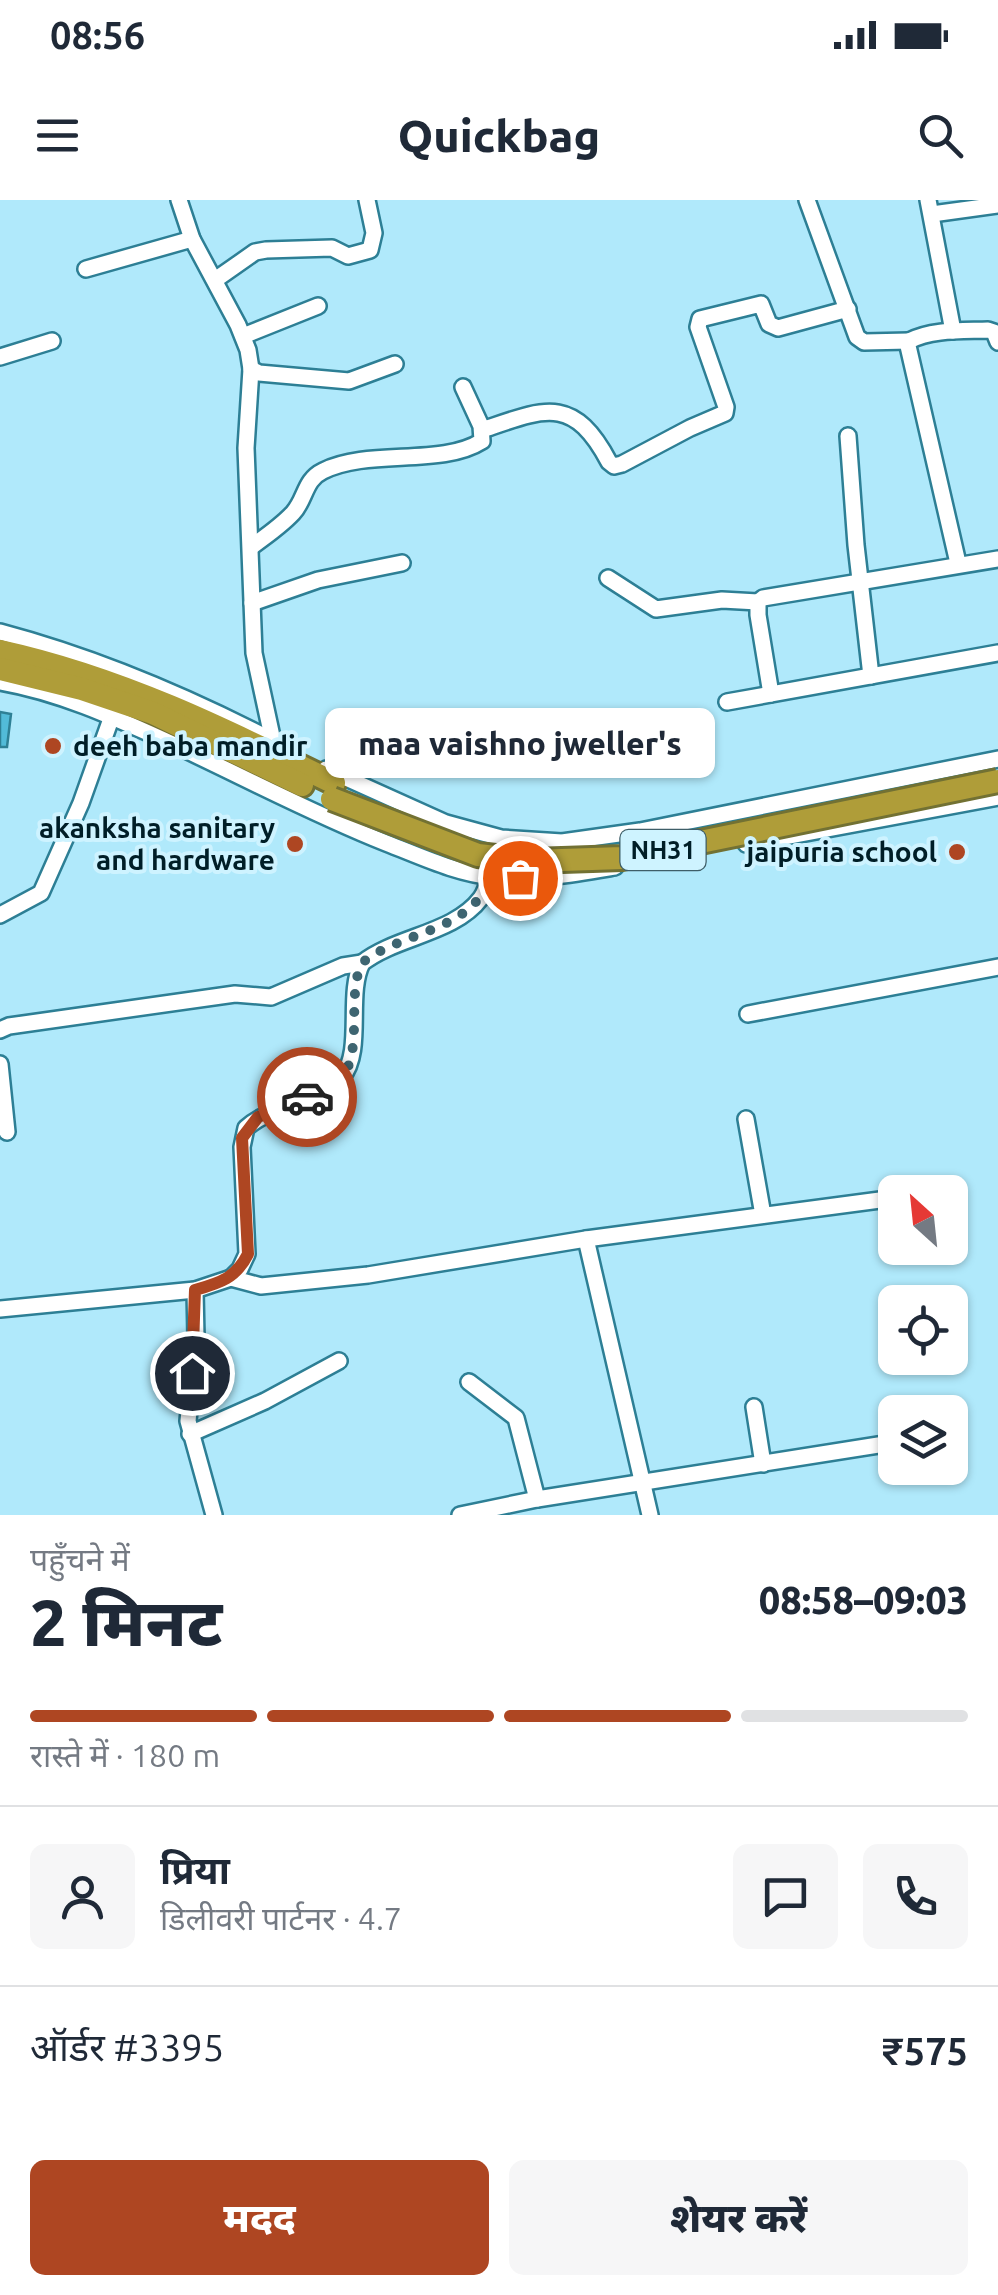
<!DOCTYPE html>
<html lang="hi">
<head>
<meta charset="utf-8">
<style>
	:root { --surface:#fff; --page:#f6f6f7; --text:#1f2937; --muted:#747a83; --line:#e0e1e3; --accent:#ae4622 }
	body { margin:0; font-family:Ubuntu,"Noto Sans Devanagari",sans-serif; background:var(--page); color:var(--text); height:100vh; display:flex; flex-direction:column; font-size:38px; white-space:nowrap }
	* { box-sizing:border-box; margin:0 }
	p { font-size:32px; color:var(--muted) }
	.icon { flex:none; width:55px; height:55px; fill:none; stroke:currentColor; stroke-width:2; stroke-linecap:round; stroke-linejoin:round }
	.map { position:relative; height:1315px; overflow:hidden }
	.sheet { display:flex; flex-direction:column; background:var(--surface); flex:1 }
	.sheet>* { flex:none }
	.needle { width:65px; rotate:333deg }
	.controls { position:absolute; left:878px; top:975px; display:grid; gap:20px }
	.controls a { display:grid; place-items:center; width:90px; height:90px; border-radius:15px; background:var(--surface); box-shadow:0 2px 8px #0004; font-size:50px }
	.pin { position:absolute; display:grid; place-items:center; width:85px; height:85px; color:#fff; margin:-42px; border:5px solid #fff; border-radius:50%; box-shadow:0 2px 10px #0007 }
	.courier { position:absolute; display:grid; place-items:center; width:100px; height:100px; margin:-50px; border:8px solid #ae4622; border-radius:50%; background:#fff; color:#222; box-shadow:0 2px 12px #0007 }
	.bubble { position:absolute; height:70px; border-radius:15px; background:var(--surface); box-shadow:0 2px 8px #0004; font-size:32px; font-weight:800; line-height:70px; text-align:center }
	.summary em { font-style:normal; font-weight:800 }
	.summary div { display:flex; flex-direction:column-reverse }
	.summary { display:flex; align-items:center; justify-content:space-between; height:170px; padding:0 30px }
	h1 { font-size:65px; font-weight:800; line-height:75px }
	.bar { display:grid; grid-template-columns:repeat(4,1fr); gap:15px 10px; align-content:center; height:120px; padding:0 30px }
	.bar i { height:12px; border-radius:8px; background:var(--line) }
	.bar .active { background:var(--accent) }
	.bar p { grid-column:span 4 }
	.line { display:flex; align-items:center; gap:25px; padding:0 30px; border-top:2px solid var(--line) }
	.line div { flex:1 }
	.round { display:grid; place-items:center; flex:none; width:105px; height:105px; border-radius:15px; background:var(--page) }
	.cta { display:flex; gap:20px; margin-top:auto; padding:20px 30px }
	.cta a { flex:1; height:115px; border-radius:15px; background:var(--accent); color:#fff; font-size:40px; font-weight:800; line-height:115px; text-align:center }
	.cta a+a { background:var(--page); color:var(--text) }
	.status { display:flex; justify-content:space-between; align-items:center; height:70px; padding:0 50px; background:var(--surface); direction:ltr }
	.status svg { height:28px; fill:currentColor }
	header { display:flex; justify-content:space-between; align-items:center; height:130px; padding:0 30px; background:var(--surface); font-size:45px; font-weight:800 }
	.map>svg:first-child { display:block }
</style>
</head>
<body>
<div class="status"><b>08:56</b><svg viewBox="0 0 49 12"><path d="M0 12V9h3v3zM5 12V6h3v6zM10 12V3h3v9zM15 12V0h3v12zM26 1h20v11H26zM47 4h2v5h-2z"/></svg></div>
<header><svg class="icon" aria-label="menu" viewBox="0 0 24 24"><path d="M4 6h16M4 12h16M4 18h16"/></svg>Quickbag<svg class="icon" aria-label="search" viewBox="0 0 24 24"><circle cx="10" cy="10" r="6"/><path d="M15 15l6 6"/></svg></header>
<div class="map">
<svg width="998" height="1315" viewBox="0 0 998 1315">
	<rect width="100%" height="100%" fill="#b0e9fb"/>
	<polygon fill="#52bbd8" stroke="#2e8095" stroke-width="2.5" points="0,512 11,514 7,547 0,547"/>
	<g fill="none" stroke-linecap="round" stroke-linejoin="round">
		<g stroke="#2d7f95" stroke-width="20">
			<g id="minor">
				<polyline points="179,0 192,39 238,125 248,150 251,169 246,248 254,453 273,541"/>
				<polyline points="807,0 857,137 864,142 909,141"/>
				<polyline points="928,0 953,131"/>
				<polyline points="932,14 998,5"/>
				<polyline points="86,69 192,39"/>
				<polyline points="215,80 255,52 266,50 332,48 348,56 370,50 374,33 367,0"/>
				<polyline points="243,136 318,106"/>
				<polyline points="0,157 52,141"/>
				<polyline points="251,169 259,173 349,181 395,164"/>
				<path d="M482,230C544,209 573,194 609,262L614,266L622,264L690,228L725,213L726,207L698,127L700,119L761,104L769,124L778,128L848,109"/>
				<polyline points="848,236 856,345 871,476"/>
				<path d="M251,347C265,337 281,326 293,313C306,299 304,280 323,271C369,248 441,267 482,241L481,226L463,187"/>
				<path d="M958,363L908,146L909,141C932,129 963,131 988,130L994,132L998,142"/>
				<polyline points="608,378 656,409 722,400 758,402"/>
				<polyline points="252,403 318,380 402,363"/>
				<path d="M0,432C98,458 189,497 279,544"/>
				<path d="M0,482C58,492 111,516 164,540C238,574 310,613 386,643C420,656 457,674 494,677C536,681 574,674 615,667"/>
				<polyline points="771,494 758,415 758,402 763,398 998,359"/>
				<polyline points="727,502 998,453"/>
				<polyline points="326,569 446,623 501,638 562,642 640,631 998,559"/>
				<polyline points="746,644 998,597"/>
				<polyline points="0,715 41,693 81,603 112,516"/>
				<polyline points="748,814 998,767"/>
				<polyline points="0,830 9,826 235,794 271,797 343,766 362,763"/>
				<polyline points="0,864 7,932"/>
				<polyline points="746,919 763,1015"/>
				<polyline points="586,1039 650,1315"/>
				<polyline points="231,1078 261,1086 368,1075 586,1039 895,998"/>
				<polyline points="195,1090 196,1138 188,1221 214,1315"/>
				<path d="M0,1109L195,1090L231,1078L240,1069L247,1054L242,947L246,928C273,904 321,902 342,877C364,851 346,794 362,763C396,736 454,734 481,698C487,690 489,678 492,668"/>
				<polyline points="469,1182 516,1218 537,1299"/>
				<polyline points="754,1207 763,1264"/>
				<polyline points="190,1234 265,1201 339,1161"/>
				<polyline points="460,1315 537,1299 891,1243"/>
			</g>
		</g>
		<g stroke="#727133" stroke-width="28">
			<g id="highway">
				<path d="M0,451C119,477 225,529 334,583"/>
				<polyline points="0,469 82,489 153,513 302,585"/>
			</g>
		</g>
		<use href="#minor" stroke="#fff" stroke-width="15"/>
		<use href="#highway" stroke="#af9d39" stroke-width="22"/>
		<g stroke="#727133" stroke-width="28" stroke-linecap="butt">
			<polyline id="highway-bridge" points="332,599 478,655 532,661 622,658 998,581"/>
		</g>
		<use href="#highway-bridge" stroke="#af9d39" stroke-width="22"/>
	</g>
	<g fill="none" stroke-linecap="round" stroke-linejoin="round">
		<path stroke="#3e6571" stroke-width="10" stroke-dasharray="0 18" d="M307,897C318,892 333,888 341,878C364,853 346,794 362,763C401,731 473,732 490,677L520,678"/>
		<path stroke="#ae4622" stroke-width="12" d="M192,1173L195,1090C220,1083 236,1078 248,1054L242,938L258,917L307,897"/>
	</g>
	<g fill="#ae4622" stroke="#cef3ff" stroke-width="4">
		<circle cx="53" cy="546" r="10"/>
		<circle cx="295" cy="644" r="10"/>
		<circle cx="957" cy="652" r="10"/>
	</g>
	<g text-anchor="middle" stroke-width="8" stroke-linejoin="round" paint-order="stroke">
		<rect fill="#cef3ff" stroke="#3e5e68" stroke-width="2.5" x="620.5" y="630" width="85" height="40" rx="8"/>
		<g font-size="25" font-weight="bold" fill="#001e27">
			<text x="663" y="659">NH31</text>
		</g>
		<g font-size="28" font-weight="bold" fill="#001e27" stroke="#cef3ff" text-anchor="end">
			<text x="73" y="556" text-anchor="start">deeh baba mandir</text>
			<text x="275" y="638">akanksha sanitary<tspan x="275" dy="32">and hardware</tspan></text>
			<text x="937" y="662">jaipuria school</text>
		</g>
	</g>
</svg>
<div class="controls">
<a><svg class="needle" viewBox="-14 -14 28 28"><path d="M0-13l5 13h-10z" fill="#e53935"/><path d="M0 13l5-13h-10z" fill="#747a83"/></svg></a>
<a><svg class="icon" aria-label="locate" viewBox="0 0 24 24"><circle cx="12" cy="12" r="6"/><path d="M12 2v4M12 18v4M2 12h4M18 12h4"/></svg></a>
<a><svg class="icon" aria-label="layers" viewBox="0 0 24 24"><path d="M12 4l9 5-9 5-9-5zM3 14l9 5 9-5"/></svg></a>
</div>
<div class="pin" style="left:520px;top:678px;background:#ea580c"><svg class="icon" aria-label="bag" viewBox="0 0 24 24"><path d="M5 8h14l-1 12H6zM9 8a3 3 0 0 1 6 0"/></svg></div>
<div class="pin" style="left:192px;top:1173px;background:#1f2937"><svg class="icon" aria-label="home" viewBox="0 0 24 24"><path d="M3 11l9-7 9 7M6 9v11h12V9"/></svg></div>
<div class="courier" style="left:307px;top:897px"><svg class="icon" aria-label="car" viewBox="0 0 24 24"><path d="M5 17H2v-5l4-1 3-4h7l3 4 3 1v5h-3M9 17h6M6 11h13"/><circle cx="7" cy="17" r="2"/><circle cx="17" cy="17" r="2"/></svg></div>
<div class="bubble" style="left:325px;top:508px;width:390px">maa vaishno jweller's</div>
</div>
<section class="sheet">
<div class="summary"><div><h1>2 मिनट</h1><p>पहुँचने में</p></div><em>08:58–09:03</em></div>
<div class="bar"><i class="active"></i><i class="active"></i><i class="active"></i><i></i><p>रास्ते में · 180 m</p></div>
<div class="line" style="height:180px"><a class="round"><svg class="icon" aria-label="person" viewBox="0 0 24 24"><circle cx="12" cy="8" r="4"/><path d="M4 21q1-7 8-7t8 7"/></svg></a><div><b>प्रिया</b><p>डिलीवरी पार्टनर · 4.7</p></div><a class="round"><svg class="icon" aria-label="chat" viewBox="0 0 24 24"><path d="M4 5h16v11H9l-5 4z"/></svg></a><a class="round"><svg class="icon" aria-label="phone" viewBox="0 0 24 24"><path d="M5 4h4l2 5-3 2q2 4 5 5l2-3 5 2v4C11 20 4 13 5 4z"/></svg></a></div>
<div class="line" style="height:130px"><div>ऑर्डर #3395</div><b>₹575</b></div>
<div class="cta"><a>मदद</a><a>शेयर करें</a></div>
</section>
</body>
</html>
